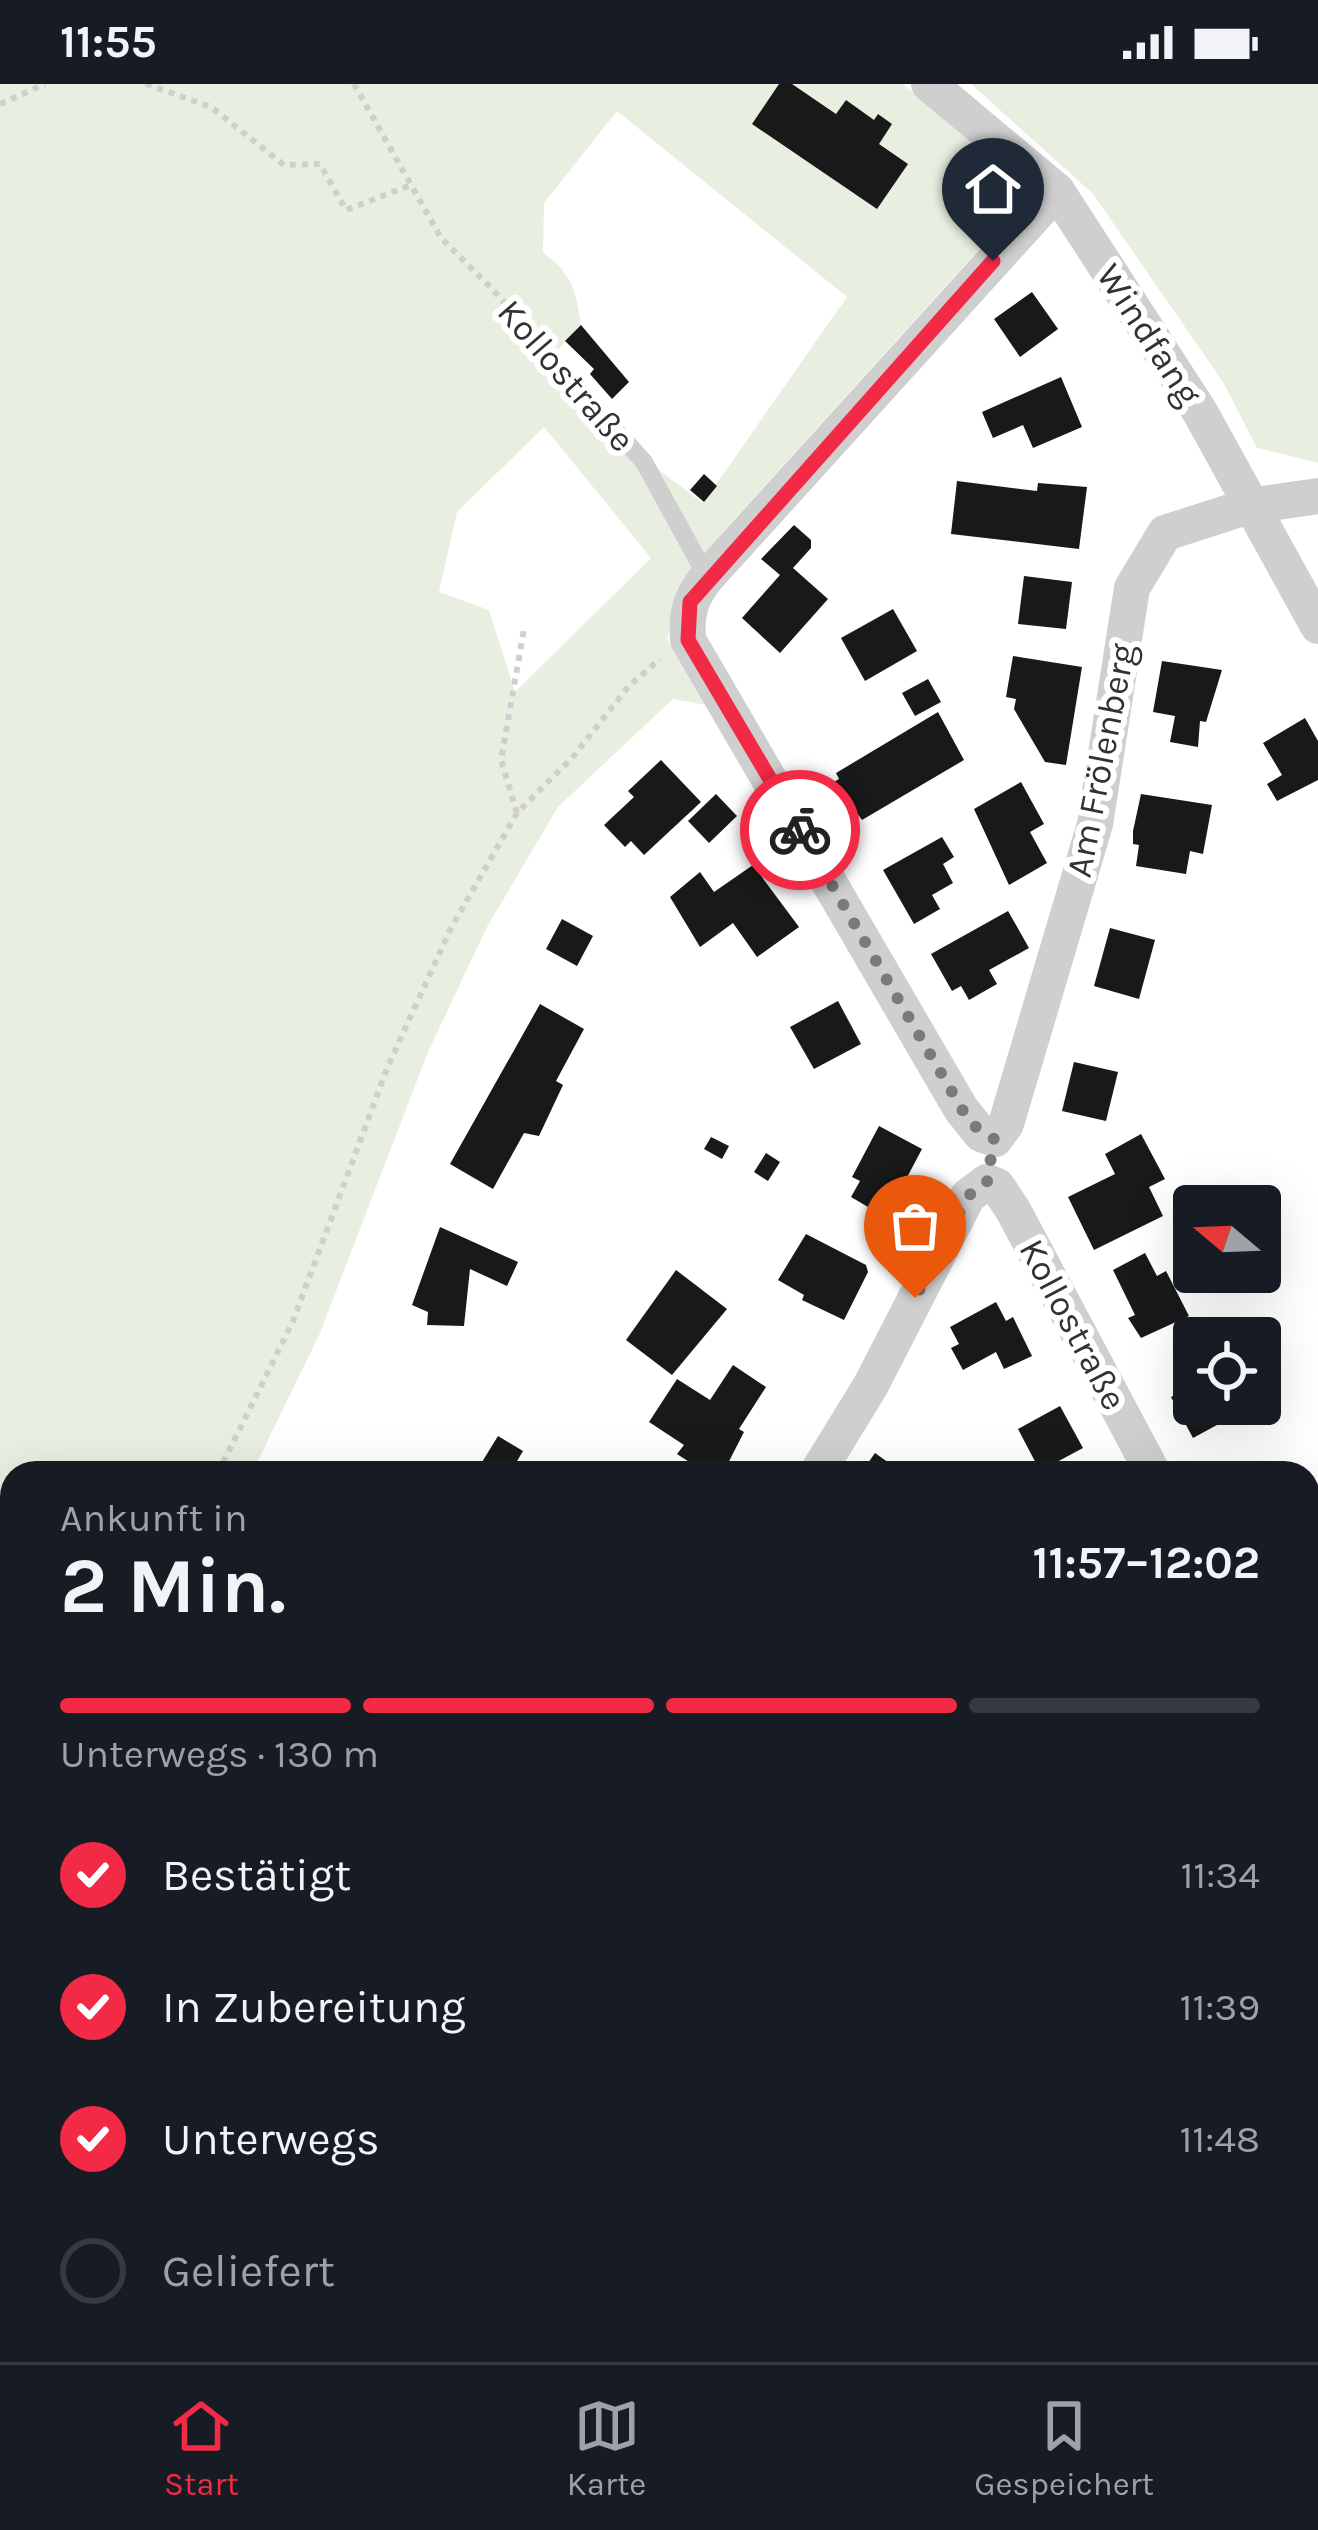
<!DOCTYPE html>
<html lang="de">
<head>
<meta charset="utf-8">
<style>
	:root { --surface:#171b24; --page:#242831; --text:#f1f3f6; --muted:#9ea1a6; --line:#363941; --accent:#f32a45 }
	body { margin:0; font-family:Karla,sans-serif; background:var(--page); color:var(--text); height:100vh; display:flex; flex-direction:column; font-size:45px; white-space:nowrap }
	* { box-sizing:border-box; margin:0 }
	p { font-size:39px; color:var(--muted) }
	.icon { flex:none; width:66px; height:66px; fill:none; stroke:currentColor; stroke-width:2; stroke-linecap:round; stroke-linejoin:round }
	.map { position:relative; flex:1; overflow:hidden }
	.side { position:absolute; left:0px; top:1377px; width:1320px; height:903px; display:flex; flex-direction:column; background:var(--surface); border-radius:36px 36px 0 0; box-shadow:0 12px 48px #0002 }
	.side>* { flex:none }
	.needle { width:78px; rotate:289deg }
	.tools { position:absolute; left:1173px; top:1101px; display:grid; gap:24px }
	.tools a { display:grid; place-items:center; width:108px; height:108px; border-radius:12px; background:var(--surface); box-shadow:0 12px 48px #0002; font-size:60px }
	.pin { position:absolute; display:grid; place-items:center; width:102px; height:102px; color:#fff; margin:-123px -51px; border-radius:50% 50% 50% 0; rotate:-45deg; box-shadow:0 0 12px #0007 }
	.pin .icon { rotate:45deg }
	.courier { position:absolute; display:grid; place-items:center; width:120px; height:120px; margin:-60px; border:9px solid #f32a45; border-radius:50%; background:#fff; color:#222; box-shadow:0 3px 15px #0007 }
	.headline em { font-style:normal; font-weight:700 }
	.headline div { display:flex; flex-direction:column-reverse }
	.headline { display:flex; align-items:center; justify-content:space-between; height:204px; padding:0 60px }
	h1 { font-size:78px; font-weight:700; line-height:90px }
	.bar { display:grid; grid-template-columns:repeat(4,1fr); gap:18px 12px; align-content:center; height:144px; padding:0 60px }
	.bar i { height:15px; border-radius:9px; background:var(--line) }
	.bar .current { background:var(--accent) }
	.bar p { grid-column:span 4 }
	ol { padding:0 60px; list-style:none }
	li { display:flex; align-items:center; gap:36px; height:132px }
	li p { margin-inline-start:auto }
	li .icon { padding:12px; border-radius:50%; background:var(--accent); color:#fff; stroke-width:4 }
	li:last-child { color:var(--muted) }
	li i { width:66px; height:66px; border:6px solid var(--line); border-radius:50% }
	.status { display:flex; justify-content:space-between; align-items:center; height:84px; padding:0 60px; background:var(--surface); direction:ltr }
	.status svg { height:33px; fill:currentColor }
	.tabs { display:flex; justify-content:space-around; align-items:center; height:168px; border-top:3px solid var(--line); background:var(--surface); font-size:33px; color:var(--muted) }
	.tabs a { display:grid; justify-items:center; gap:6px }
	.tabs .current { color:var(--accent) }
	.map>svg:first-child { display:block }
</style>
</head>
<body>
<div class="status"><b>11:55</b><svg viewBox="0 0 49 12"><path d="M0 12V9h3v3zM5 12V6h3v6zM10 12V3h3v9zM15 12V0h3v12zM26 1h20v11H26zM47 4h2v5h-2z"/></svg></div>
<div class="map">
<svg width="1318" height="2278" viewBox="0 0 1318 2278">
	<rect width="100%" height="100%" fill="#fff"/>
	<g fill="#e9efe0" fill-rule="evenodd">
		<path d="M0,0H903L1029,110L722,449L691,492L667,554L705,621L673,615L558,723L487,843L428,968L320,1249L252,1389H12V1703L8,1699L0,1705ZM617,27L847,213L703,419L659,386L556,268L581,241C576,208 572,188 543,169L544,119ZM544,343L651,474L515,608L489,526L439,508L457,428Z"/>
		<polygon points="971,0 1318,0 1318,379 1257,364 1223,298 1093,110"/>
	</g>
	<g fill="#191919">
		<polygon points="779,0 792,0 836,30 846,16 874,36 878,30 892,40 879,60 908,80 877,125 752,40"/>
		<polygon points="1032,208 1058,245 1020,273 994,235"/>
		<polygon points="581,241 629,298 612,315 590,290 594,285 565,257"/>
		<polygon points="1061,293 1082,343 1033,364 1023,341 993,354 982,328"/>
		<polygon points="704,390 717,402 704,418 690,406"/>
		<polygon points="957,397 1037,407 1038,399 1087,403 1079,465 951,450"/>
		<polygon points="794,441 811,456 811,464 793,484 828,515 780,569 742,534 780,491 761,475"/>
		<polygon points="1024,492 1072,498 1066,545 1018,540"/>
		<polygon points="893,525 917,567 865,597 841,554"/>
		<polygon points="1013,572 1082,583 1066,681 1045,678 1014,625 1016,615 1006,613"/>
		<polygon points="1162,577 1222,586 1206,638 1200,637 1198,663 1170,658 1175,632 1153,628"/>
		<polygon points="928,595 941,618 915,632 902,609"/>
		<polygon points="938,628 964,676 862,736 834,698 839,695 836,689"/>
		<polygon points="1305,634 1318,657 1318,696 1277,717 1267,700 1282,691 1263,659"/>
		<polygon points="661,676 701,718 644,771 631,757 625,763 604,741 634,713 628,707"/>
		<polygon points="1021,698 1044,740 1030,748 1047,779 1009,801 974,725"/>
		<polygon points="716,710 737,732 709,759 688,737"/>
		<polygon points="1141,710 1212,721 1203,770 1190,767 1186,790 1136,782 1139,761 1133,760 1133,747"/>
		<polygon points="942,753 954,773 943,780 953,799 932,811 940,825 914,840 883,786"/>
		<polygon points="753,781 799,843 757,873 733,839 700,863 670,813 700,788 714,808"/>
		<polygon points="1008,827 1029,864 989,886 997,900 969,916 961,902 952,907 931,870"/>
		<polygon points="562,835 593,852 577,882 546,865"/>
		<polygon points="1110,844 1155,856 1139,915 1094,902"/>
		<polygon points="838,917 861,960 814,985 790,943"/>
		<polygon points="540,920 584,945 556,997 563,1001 539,1052 524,1049 493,1105 450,1080"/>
		<polygon points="1074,978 1118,988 1106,1037 1062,1027"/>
		<polygon points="879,1042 922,1065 895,1116 890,1113 880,1130 851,1113 860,1097 852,1093"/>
		<polygon points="1141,1050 1165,1095 1149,1103 1163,1132 1094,1166 1068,1113 1115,1090 1105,1070"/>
		<polygon points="711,1053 729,1062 722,1075 704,1065"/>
		<polygon points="766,1069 780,1078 768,1097 754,1088"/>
		<polygon points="440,1143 518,1178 507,1202 470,1185 464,1242 427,1241 428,1228 412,1221"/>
		<polygon points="806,1150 866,1181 868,1188 844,1236 802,1216 804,1211 778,1196"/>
		<polygon points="1145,1169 1157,1192 1166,1187 1189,1232 1141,1254 1128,1234 1135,1231 1113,1186"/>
		<polygon points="676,1186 727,1225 672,1291 626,1256"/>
		<polygon points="996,1218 1006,1237 1013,1233 1032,1272 1004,1285 996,1268 963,1286 951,1264 959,1260 950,1243"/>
		<polygon points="733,1281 766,1303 739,1345 744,1348 723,1389 706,1389 677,1370 684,1361 649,1338 677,1295 710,1316"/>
		<polygon points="1194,1301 1194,1320 1234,1320 1239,1329 1193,1354 1171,1313"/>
		<polygon points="1060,1322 1083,1364 1040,1387 1018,1345"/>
		<polygon points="498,1352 523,1367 510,1389 482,1378"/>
		<polygon points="875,1369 903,1389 861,1389"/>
		<polygon points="1314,1467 1318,1568 1312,1571 1308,1470"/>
		<polygon points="1313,1801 1318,1810 1318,1867 1308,1873 1308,1803"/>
		<polygon points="12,1833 12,1916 0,1900 0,1842"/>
		<polygon points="0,2217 12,2239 12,2268 20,2268 2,2278"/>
		<polygon points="652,2268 712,2268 716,2278 657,2278"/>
		<polygon points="788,2268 867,2268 841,2278 832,2272 792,2278"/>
	</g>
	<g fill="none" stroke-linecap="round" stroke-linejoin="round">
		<g stroke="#cfcfcf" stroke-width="6" stroke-dasharray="6 6" stroke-linecap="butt">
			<polyline points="146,0 211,23 284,81 320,80 346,126 411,101"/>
			<polyline points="354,0 441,154 496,209 570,295"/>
			<polyline points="0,20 45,0"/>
			<polyline points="517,729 501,676 524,545"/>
			<polyline points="218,1389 293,1237 388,982 451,844 517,729 572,674 629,602 660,575"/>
			<polyline points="0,1658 12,1648"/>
		</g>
		<polyline stroke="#cfcfcf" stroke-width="18" points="588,316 644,378 707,493"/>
		<g stroke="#cfcfcf" stroke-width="36">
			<polyline points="929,0 1057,107 1200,328 1318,542"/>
			<path d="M995,1055L981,1050L961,1025L688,556C686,530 690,514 707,493L1057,107"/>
			<polyline points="995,1055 1006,1040 1095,740 1132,504 1165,449 1249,422 1318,412"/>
			<polyline points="987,1098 997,1102 1013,1126 1153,1389"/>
			<polyline points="817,1389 871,1301 968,1112 987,1098"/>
			<polyline points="1308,1683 1318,1699"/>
			<polyline points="1308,1936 1318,1930"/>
			<polyline points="0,2092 12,2086"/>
			<polyline points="437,2268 444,2278"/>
			<polyline points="510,2278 534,2268"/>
		</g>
	</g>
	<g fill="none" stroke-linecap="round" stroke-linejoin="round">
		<polyline stroke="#7a7a7a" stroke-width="12" stroke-dasharray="0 21.6" points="800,746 970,1039 994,1055 987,1098 968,1112 915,1214"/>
		<polyline stroke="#f32a45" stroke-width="15" points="800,746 688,556 690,518 993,177"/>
	</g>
	<g text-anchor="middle" stroke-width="12" stroke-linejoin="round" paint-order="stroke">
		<g font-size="36" fill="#323232" stroke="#fff">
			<text transform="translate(1150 250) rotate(57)" y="13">Windfang</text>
			<text transform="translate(567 291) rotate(49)" y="13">Kollostraße</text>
			<text transform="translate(1100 676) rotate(-79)" y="13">Am Frölenberg</text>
			<text transform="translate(1074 1240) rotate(62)" y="13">Kollostraße</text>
		</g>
	</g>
</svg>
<div class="tools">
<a><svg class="needle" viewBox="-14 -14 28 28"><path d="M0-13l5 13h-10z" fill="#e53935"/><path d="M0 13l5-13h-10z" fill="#9ea1a6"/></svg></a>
<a><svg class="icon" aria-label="locate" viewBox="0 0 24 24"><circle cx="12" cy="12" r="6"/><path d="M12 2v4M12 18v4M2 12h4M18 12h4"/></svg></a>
</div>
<div class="pin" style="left:915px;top:1214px;background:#ea580c"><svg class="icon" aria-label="bag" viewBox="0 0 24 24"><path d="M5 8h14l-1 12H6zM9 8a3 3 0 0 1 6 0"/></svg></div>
<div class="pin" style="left:993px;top:177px;background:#1f2937"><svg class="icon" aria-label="home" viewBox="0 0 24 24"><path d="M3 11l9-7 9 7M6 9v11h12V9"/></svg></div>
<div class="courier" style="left:800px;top:746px"><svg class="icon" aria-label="bike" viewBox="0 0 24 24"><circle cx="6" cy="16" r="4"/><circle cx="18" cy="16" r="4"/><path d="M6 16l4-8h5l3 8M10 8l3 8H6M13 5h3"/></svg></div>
<section class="side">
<div class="headline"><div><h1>2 Min.</h1><p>Ankunft in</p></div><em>11:57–12:02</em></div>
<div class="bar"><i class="current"></i><i class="current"></i><i class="current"></i><i></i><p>Unterwegs · 130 m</p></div>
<ol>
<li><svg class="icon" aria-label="check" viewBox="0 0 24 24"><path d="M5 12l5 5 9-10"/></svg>Bestätigt<p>11:34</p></li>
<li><svg class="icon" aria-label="check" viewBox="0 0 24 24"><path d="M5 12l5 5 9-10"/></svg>In Zubereitung<p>11:39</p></li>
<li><svg class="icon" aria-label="check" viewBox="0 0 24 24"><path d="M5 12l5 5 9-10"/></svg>Unterwegs<p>11:48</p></li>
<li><i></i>Geliefert</li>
</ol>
</section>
</div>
<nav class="tabs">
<a class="current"><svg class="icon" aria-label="home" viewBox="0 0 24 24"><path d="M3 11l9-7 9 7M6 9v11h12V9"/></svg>Start</a>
<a><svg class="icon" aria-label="map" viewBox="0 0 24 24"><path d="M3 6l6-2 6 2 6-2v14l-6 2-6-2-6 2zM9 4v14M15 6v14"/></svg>Karte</a>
<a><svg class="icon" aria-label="saved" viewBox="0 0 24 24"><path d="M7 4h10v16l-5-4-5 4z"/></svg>Gespeichert</a>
</nav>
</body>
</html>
